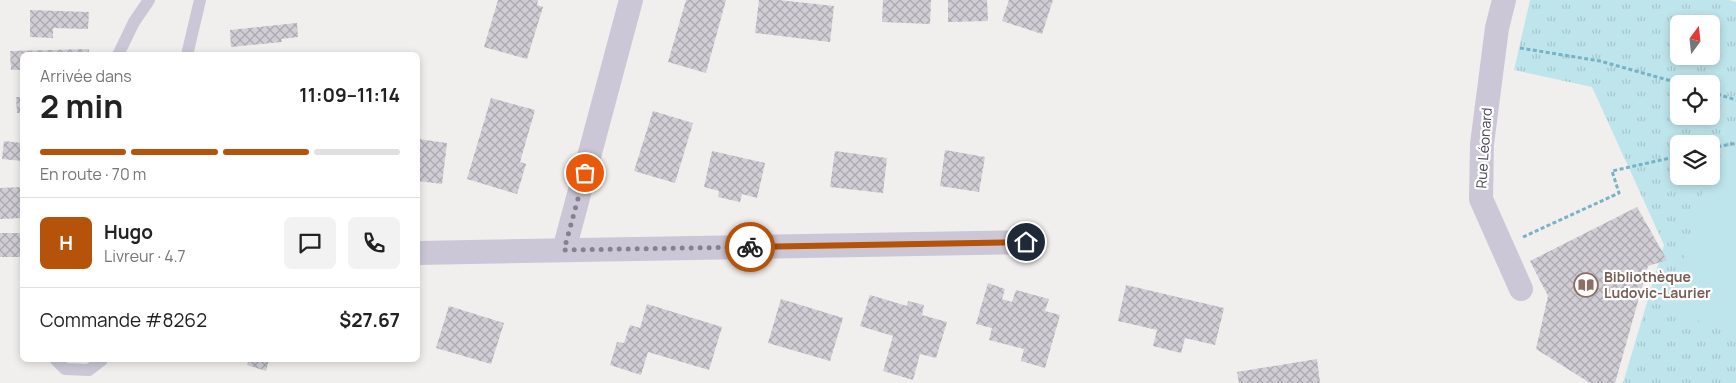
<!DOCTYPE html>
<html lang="fr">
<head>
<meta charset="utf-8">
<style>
	:root { --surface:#fff; --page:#f2f2f2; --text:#222; --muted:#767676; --line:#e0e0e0; --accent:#b45309 }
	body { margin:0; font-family:Manrope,sans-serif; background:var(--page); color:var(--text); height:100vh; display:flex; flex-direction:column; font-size:19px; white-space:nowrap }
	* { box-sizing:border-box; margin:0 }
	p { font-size:16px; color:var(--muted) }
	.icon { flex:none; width:28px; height:28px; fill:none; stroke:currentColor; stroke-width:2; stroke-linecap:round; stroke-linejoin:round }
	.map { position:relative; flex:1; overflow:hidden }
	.sheet { position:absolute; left:20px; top:52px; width:400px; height:310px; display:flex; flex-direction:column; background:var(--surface); border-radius:8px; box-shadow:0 2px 8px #0003 }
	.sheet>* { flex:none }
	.needle { width:32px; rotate:15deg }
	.tools { position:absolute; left:1670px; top:15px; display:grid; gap:10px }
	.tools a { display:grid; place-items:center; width:50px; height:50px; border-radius:8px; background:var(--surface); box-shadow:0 2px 8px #0003; font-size:25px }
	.pin { position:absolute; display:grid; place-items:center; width:42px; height:42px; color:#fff; margin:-21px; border:2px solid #fff; border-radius:50%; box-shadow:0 1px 5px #0007 }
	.courier { position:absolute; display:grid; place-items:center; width:50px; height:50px; margin:-25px; border:4px solid #b45309; border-radius:50%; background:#fff; color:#222; box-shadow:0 1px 6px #0007 }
	.head em { font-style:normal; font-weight:700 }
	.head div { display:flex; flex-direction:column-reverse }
	.head { display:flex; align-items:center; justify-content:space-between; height:85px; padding:0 20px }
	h1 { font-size:32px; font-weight:700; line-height:38px }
	.bar { display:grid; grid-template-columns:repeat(4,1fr); gap:8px 5px; align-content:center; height:60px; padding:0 20px }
	.bar i { height:6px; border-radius:4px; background:var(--line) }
	.bar .active { background:var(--accent) }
	.bar p { grid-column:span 4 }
	.line { display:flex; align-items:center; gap:12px; padding:0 20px; border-top:1px solid var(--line) }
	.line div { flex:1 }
	.round { display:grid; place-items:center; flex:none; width:52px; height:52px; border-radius:8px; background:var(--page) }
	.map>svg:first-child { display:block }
</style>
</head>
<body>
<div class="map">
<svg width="1736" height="383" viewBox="0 0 1736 383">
	<defs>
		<pattern id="grass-tufts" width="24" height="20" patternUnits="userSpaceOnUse" patternTransform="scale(1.25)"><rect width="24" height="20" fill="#bee5eb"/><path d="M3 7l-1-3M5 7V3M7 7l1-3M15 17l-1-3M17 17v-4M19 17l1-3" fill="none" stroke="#a5c6cc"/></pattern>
		<pattern id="building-cross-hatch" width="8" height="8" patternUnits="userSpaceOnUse" patternTransform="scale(1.25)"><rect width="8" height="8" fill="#d0cdd5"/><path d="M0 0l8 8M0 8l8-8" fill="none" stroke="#aba8b0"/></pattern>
	</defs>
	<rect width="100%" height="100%" fill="#f0efed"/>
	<path fill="url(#grass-tufts)" fill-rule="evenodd" d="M1530,0H1729L1736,2V383H1623L1664,245L1592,87L1514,70ZM1679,24H1711V56H1679ZM1679,84H1711V116H1679ZM1679,144H1711V176H1679Z"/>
	<polygon fill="#bee5eb" points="1712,160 1736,167 1736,331 1668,312 1707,176 1711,176"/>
	<g fill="url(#building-cross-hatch)">
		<polygon points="498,0 538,0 537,5 543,7 527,59 484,47"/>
		<polygon points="686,0 726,0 706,73 668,62"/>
		<polygon points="759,0 778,0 834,6 830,42 755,33"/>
		<polygon points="883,0 931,0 930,24 882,22"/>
		<polygon points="948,0 987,0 988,21 948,22"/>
		<polygon points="1009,0 1053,0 1042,34 1002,21"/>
		<polygon points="30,10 89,12 88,29 53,28 53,38 30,37"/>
		<polygon points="297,23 298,37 281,39 282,42 231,47 230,30"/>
		<polygon points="89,49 89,55 22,55 22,70 11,70 10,51"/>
		<polygon points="16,97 22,97 22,113 17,113"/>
		<polygon points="491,98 535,110 520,162 526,164 517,194 467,179"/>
		<polygon points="653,111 693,123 675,183 634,171"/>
		<polygon points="418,139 447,143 442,184 418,181"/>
		<polygon points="4,141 22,143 22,161 2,159"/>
		<polygon points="945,150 985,157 979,192 940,186"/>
		<polygon points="712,151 765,163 757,198 742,194 740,202 718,197 719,191 704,187"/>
		<polygon points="835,151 887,158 883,193 830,187"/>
		<polygon points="22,187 22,218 0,219 0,188"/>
		<polygon points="1637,207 1667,260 1648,266 1615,383 1590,383 1536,349 1548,296 1530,261"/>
		<rect x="0" y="233" width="22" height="24"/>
		<polygon points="988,283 1005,289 1002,299 1012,302 1016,290 1049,299 1045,311 1060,315 1045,368 1021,361 1024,349 989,340 992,328 976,324"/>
		<polygon points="1126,285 1224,308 1215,345 1185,338 1181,353 1153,346 1157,330 1118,321"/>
		<polygon points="870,295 907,306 908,301 924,305 922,315 947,322 936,358 920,354 913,380 883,371 893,336 860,326"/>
		<polygon points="781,299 843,318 830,361 768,343"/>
		<polygon points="647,304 722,327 709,370 648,352 641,375 610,365 617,342 624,343 630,325 640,328"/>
		<polygon points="449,306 504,323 491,364 436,348"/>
		<polygon points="1317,359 1320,383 1239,383 1237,372"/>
		<polygon points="249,360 269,360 266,371 247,365"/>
	</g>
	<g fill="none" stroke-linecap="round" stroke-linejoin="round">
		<g stroke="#78b2c6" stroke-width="3" stroke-dasharray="4 2.5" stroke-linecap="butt">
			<polyline points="1520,48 1600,61 1682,84"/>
			<polyline points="1711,92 1736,100"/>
			<polyline points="1711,148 1736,143"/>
			<polyline points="1523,237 1619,193 1612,171 1679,156"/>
		</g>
		<g stroke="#cbc7d6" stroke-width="12">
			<polyline points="118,55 134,22 149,0"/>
			<polyline points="187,55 200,0"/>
			<polyline points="56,360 65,369 89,370 102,360"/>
		</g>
		<g stroke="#cbc7d6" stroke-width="24">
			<polyline points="1504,0 1497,28 1482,144 1481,199 1521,289"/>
			<polyline points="564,250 631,0"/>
			<polyline points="418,253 1026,242"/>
		</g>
	</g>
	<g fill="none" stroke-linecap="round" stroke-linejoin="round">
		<polyline stroke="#85828d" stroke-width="5" stroke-dasharray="0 9" points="585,173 564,250 750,247"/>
		<polyline stroke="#b45309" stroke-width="6" points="750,247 1026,242"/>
	</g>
	<defs>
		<g id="library-ring" transform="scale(1.25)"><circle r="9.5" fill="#fff" stroke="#8d6e63" stroke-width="1.5"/><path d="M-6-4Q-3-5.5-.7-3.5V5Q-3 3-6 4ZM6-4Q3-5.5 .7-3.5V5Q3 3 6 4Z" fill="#8d6e63"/></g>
	</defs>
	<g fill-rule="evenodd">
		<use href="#library-ring" x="1586" y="285"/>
	</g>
	<g text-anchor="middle" stroke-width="4.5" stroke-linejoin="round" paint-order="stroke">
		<g font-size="14" fill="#4b4759" stroke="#fff">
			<text transform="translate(1484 148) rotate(-86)" y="5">Rue Léonard</text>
		</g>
		<g font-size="14" font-weight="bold" fill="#785e54" stroke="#fff" text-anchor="start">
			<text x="1604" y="282">Bibliothèque<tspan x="1604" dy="16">Ludovic-Laurier</tspan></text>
		</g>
	</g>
</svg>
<div class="tools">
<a><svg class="needle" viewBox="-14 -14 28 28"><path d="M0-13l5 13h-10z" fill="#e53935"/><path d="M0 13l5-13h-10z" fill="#767676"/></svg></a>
<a><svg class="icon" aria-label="locate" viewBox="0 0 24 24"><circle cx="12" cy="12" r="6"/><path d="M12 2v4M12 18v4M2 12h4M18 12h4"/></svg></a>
<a><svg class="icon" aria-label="layers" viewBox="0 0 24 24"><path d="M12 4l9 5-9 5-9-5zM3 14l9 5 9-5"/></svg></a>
</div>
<div class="pin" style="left:585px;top:173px;background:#ea580c"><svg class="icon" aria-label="bag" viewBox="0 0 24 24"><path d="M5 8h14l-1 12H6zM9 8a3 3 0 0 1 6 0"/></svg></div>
<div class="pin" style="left:1026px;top:242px;background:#1f2937"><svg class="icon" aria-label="home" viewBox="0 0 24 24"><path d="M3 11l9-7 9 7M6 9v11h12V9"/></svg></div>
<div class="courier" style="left:750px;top:247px"><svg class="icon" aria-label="bike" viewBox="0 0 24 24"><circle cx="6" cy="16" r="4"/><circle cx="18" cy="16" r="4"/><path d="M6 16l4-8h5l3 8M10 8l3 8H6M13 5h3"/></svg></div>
<section class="sheet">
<div class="head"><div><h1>2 min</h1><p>Arrivée dans</p></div><em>11:09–11:14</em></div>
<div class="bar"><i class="active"></i><i class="active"></i><i class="active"></i><i></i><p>En route · 70 m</p></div>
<div class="line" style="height:90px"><b class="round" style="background:var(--accent);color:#fff">H</b><div><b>Hugo</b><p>Livreur · 4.7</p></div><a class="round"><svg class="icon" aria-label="chat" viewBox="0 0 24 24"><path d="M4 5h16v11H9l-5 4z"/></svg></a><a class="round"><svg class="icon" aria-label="phone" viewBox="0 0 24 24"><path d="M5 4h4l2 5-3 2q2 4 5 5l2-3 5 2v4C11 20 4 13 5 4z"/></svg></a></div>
<div class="line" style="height:65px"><div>Commande #8262</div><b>$27.67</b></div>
</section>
</div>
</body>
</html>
